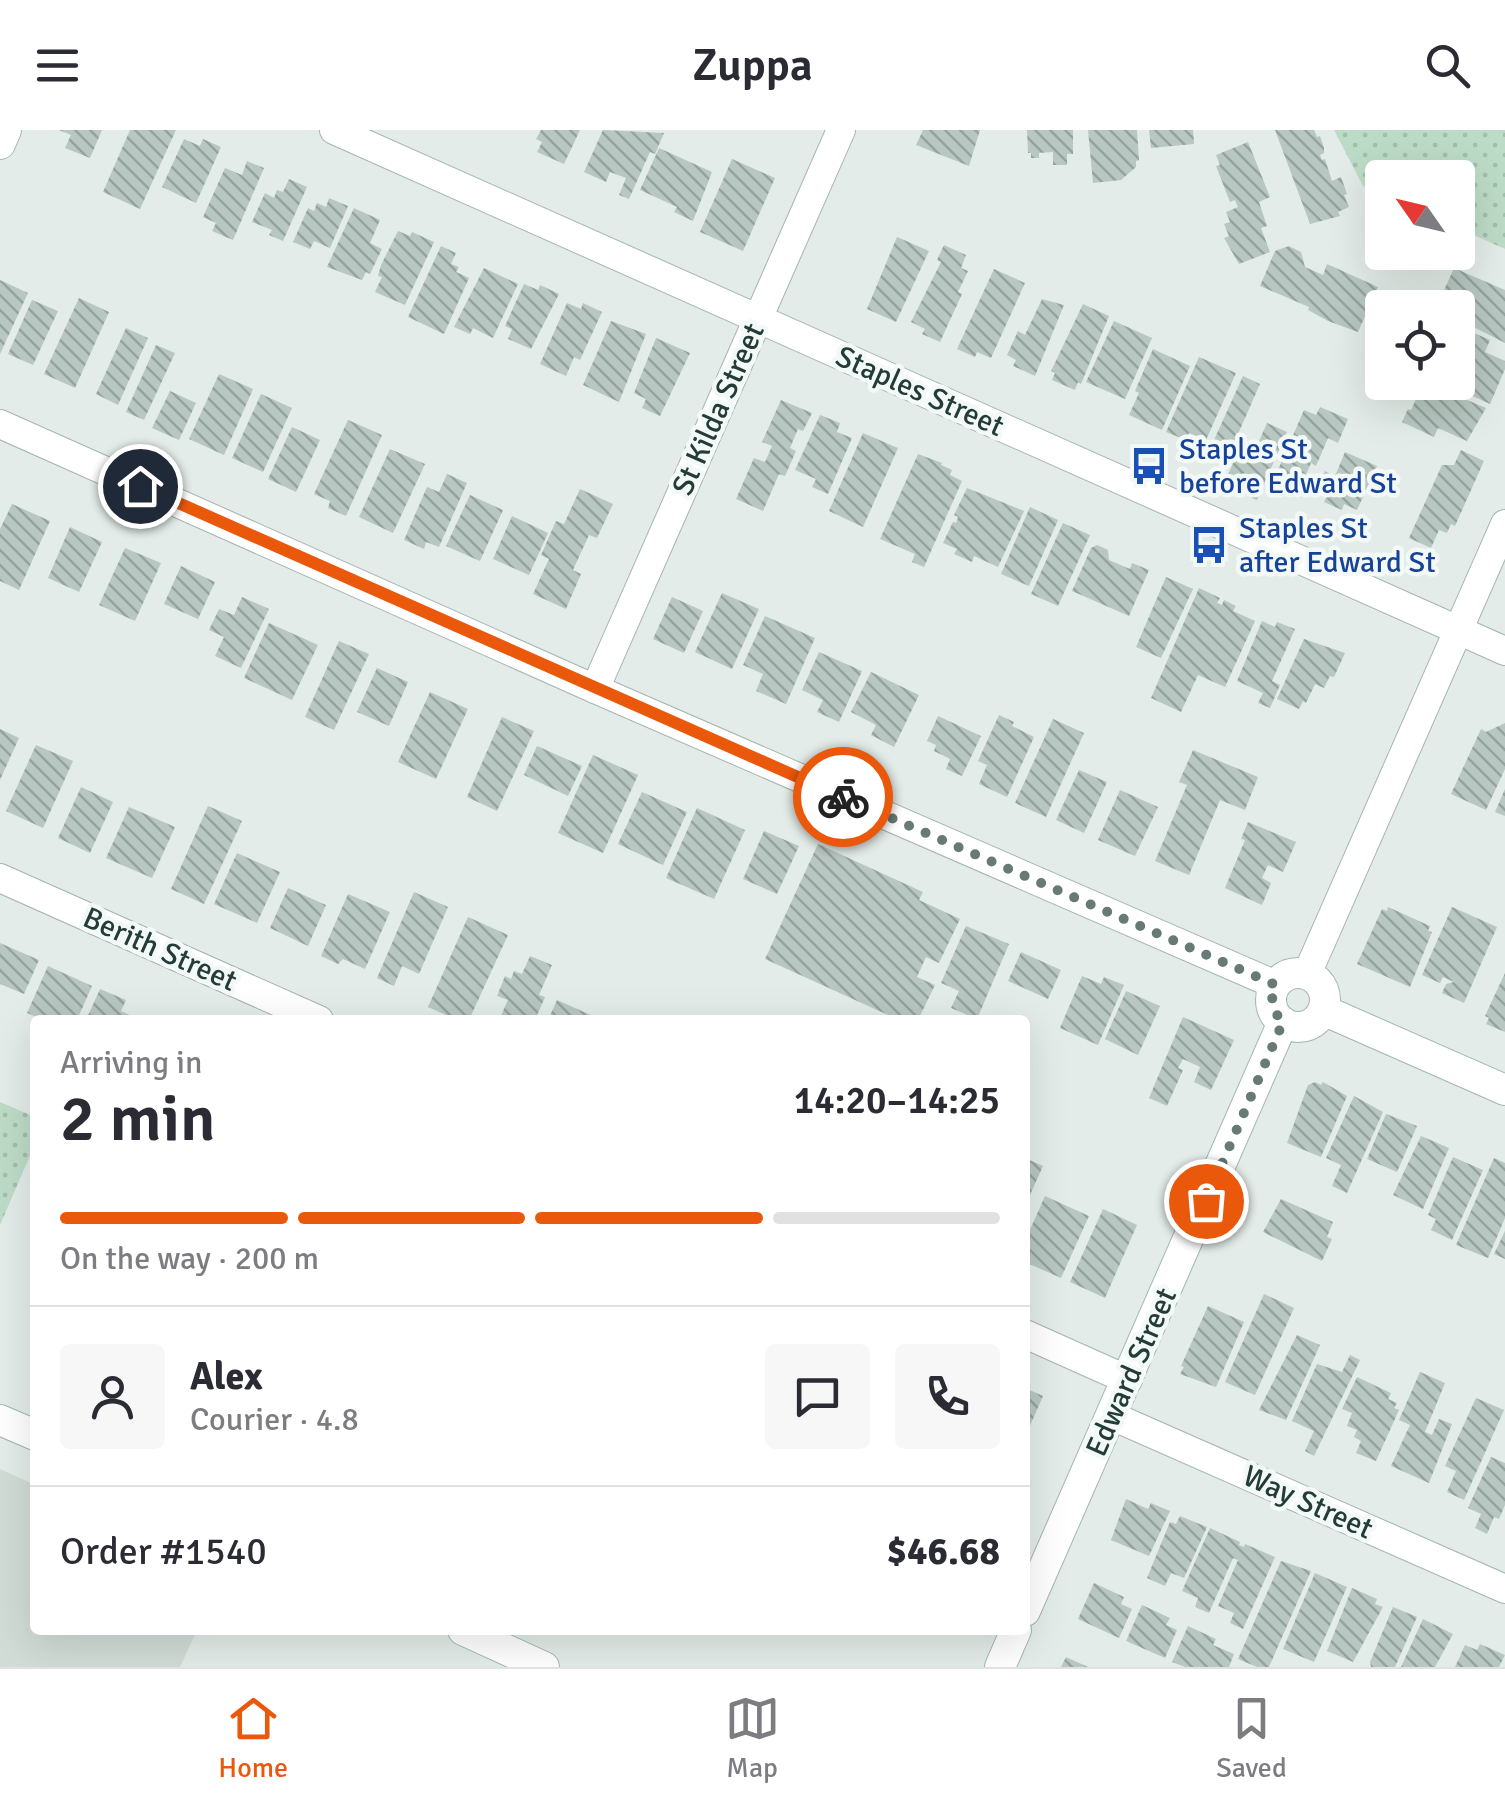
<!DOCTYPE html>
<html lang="en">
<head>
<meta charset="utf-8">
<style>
	:root { --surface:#fff; --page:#f7f7f7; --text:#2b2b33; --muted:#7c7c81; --line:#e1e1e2; --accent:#ea580c }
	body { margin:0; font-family:Signika,sans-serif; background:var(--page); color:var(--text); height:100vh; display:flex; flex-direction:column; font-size:38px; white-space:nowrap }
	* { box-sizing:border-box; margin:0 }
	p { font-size:32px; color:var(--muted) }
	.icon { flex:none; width:55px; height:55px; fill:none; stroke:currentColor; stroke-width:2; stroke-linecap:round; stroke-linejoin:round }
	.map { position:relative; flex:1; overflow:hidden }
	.side { position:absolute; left:30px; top:885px; width:1000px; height:620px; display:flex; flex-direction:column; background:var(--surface); border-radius:10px; box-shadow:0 10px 40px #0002 }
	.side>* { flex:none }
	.needle { width:65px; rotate:304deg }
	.controls { position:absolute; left:1365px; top:30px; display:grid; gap:20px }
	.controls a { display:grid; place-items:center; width:110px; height:110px; border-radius:10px; background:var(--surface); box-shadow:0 10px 40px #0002; font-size:50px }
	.pin { position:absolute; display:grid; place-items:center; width:85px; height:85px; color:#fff; margin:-42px; border:5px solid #fff; border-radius:50%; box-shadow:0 2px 10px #0007 }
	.courier { position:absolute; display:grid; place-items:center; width:100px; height:100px; margin:-50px; border:8px solid #ea580c; border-radius:50%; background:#fff; color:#222; box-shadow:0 2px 12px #0007 }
	.summary em { font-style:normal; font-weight:600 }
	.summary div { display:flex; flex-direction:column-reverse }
	.summary { display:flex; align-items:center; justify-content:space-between; height:170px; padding:0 30px }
	h1 { font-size:65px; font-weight:600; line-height:75px }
	.bar { display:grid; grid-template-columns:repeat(4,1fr); gap:15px 10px; align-content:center; height:120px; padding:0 30px }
	.bar i { height:12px; border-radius:8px; background:var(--line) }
	.bar .current { background:var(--accent) }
	.bar p { grid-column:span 4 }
	.line { display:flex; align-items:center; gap:25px; padding:0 30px; border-top:2px solid var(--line) }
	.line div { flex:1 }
	.round { display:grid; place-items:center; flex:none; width:105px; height:105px; border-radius:10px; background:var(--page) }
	header { display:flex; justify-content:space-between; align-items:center; height:130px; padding:0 30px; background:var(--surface); font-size:45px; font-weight:600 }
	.dock { display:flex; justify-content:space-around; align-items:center; height:140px; border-top:2px solid var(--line); background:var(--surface); font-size:28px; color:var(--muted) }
	.dock a { display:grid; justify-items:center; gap:5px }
	.dock .current { color:var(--accent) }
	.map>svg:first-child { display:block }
</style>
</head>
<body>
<header><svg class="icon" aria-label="menu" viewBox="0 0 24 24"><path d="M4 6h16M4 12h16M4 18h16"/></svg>Zuppa<svg class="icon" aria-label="search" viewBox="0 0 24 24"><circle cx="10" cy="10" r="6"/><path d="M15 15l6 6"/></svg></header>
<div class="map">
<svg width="1505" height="1537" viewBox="0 0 1505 1537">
	<defs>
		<pattern id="green-dots" width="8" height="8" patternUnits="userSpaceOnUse" patternTransform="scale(2.5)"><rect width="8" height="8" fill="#bddcc7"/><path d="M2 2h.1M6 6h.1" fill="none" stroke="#a2beac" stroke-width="1.8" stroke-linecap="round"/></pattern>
		<pattern id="building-back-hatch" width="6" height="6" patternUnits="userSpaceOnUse" patternTransform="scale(2.5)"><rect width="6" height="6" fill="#b8c7c1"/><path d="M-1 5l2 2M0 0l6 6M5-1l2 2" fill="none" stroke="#95a39e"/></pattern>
	</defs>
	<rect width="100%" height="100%" fill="#e3ece8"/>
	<polygon fill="#d1dcd7" points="0,1339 35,1355 35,1500 197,1500 180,1537 0,1537"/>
	<g fill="url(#green-dots)">
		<polygon points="1334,0 1505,0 1505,119 1458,98 1458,48 1382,48 1382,64 1363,56"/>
		<polygon points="0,972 35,987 35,1014 0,1095"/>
	</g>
	<g fill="url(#building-back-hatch)">
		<polygon points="59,0 102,0 90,28 65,18 71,5"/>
		<polygon points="130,0 176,0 140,79 103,62"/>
		<polygon points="541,0 580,0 564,34 537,22 542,12 536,9"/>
		<polygon points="603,0 664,3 655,24 650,22 629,69 619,65 626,48 610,42 606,52 584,42"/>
		<polygon points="923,0 980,0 969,36 916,15"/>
		<polygon points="1027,0 1073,0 1073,24 1067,24 1067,35 1053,35 1053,22 1039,23 1039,28 1031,28 1031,23 1028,23"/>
		<polygon points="1088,0 1137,0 1139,30 1136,31 1136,37 1121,50 1093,53"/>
		<polygon points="1149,0 1193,0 1194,14 1151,18"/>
		<polygon points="1275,0 1314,0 1317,7 1320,6 1324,18 1324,23 1320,25 1322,30 1325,29 1332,51 1341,47 1347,64 1344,65 1349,77 1338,82 1340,86 1310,94"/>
		<polygon points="184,9 200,16 203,9 221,17 196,73 162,57"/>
		<polygon points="1248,12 1270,67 1259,72 1267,96 1261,98 1270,122 1239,134 1224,108 1229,106 1224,94 1230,92 1226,82 1238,77 1235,70 1230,72 1216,36 1220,35 1216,25"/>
		<polygon points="659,18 712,42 693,91 674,82 677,77 640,60"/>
		<polygon points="732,29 775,48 743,121 700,102"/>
		<polygon points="247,31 264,38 233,110 212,101 216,93 203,87 225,38 242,45"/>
		<polygon points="289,49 307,57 283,111 269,105 272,100 252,92 265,63 274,68 277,60 283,62"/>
		<polygon points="329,68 348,76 330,118 314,111 310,119 293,112 308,78 314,81 317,73 326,77"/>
		<polygon points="354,78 380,90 370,113 382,119 370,144 366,142 362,150 327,137"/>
		<polygon points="398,101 410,106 412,102 434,112 405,175 375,162 382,147 378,146 381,135"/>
		<polygon points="897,107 929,121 896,192 867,179"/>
		<polygon points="944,115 966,125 961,138 968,141 958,162 962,164 940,212 922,204 925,199 911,192 941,132 937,130"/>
		<polygon points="441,116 456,123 451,134 459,137 456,142 469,148 444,204 408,187"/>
		<polygon points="1289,116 1301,122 1305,137 1323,145 1327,134 1378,157 1358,202 1328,191 1308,180 1309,177 1260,156 1275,121"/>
		<polygon points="484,138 518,154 493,208 473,198 470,204 454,197"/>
		<polygon points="1454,138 1505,160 1505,213 1458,189 1458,178 1436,178"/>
		<polygon points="994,139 1025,153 991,228 977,222 975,227 957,219"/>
		<polygon points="0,150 28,163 0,224"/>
		<polygon points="524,154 538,160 540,155 559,164 531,219 508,209 512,199 505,196"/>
		<polygon points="79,168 109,182 75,258 44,244"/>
		<polygon points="1042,169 1064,175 1035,246 1013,236 1016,230 1007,225 1018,201 1025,205"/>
		<polygon points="32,170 58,181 33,235 8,224"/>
		<polygon points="567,173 581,179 583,173 602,182 580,230 574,227 566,246 540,234"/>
		<polygon points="1083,174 1109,186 1081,254 1078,252 1075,260 1052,250 1055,243 1051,241"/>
		<polygon points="611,191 646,204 619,272 583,255"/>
		<polygon points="1114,191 1152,208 1125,269 1086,252"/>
		<polygon points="1458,196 1490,210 1485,222 1505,231 1505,239 1490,274 1442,252 1458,252"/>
		<polygon points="126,198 148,208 118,275 96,264"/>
		<polygon points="656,208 690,223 660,286 642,278 646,269 634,263"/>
		<polygon points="156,215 175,223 144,290 126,282"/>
		<polygon points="1153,219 1190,236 1162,300 1129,285 1139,263 1135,261"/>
		<polygon points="1199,227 1236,243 1206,310 1189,303 1186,310 1166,302"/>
		<polygon points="219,244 253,259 224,325 189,309"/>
		<polygon points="1243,246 1260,254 1227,329 1209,321"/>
		<polygon points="1424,252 1486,278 1467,311 1438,298 1434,307 1402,292 1408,279 1411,280"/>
		<polygon points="170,261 196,273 179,310 152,298"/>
		<polygon points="261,264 292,278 263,342 232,328"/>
		<polygon points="781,270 812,283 803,301 798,299 790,318 796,321 785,346 779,344 763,381 736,369 754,328 765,332 772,316 762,312"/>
		<polygon points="1320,277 1348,289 1338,313 1328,308 1316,336 1311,333 1302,354 1292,350 1290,355 1274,349 1304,280 1316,285"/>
		<polygon points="820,285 840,293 837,302 852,308 828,364 812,357 816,349 795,340"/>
		<polygon points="348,290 382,305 346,386 328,378 330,371 314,364"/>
		<polygon points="1267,293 1287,302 1257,370 1242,363 1245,355 1227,347 1242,312 1256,318"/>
		<polygon points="292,297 320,310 296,362 268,349"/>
		<polygon points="863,303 898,318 863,397 829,381"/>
		<polygon points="390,319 425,334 393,403 359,387"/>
		<polygon points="1461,320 1484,331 1455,396 1451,394 1447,403 1439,400 1431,418 1409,408 1442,335 1454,335"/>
		<polygon points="1345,322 1377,336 1357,380 1344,374 1342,380 1324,372 1327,366 1316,361 1325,341 1335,346"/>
		<polygon points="918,324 942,333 941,335 952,340 950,345 962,351 924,437 912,432 915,424 880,409"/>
		<polygon points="447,344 467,353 439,417 426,412 424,419 404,410 427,357 439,362"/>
		<polygon points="967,358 1024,381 998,437 974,426 972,432 954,424 957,419 943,413 953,392 956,393 958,387 954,385"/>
		<polygon points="580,359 613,374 597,408 589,405 573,440 581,444 566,479 533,464 549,429 541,425 556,391 564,394"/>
		<polygon points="470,365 503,380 480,431 446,416"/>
		<polygon points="12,374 50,391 19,460 0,451 0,399"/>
		<polygon points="1030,377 1058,390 1029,456 1001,444"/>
		<polygon points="512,386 548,403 529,445 493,429"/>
		<polygon points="1063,393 1090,405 1058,476 1031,464"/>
		<polygon points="70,397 102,412 79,462 48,448"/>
		<polygon points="1097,415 1108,420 1109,430 1130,439 1132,433 1149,440 1129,486 1072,461 1091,418"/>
		<polygon points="125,418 161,433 135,491 99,475"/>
		<polygon points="181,436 215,452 198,489 164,474"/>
		<polygon points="1166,447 1193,459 1161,528 1136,517"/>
		<polygon points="1199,458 1220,468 1217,473 1222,475 1224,470 1236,476 1233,481 1255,491 1225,557 1198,545 1181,582 1151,568"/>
		<polygon points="722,463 759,479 732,539 695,522"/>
		<polygon points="242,467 269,479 241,538 215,526 224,507 209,500 219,479 234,485"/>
		<polygon points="672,467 703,481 684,523 653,509"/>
		<polygon points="765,486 815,508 786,574 756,561 763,544 743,535"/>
		<polygon points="1262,491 1275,497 1277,492 1295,499 1272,551 1280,555 1270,578 1258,573 1263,563 1237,551"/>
		<polygon points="269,493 318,515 292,570 244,548"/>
		<polygon points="1304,509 1345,523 1334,547 1330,546 1324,558 1315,554 1306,573 1303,571 1299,579 1277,569"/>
		<polygon points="339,511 369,524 334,600 305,587"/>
		<polygon points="819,522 862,541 839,592 817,582 823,570 802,560"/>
		<polygon points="377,538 408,552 389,596 357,582"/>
		<polygon points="871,542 919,565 894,617 871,605 876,595 851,582"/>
		<polygon points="430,562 468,579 436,649 398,632"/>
		<polygon points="999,585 1014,592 1012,596 1034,607 1007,667 979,654 987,635 978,631"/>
		<polygon points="938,586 981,606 962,646 946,639 950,629 934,621 936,615 927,611"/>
		<polygon points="502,587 534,601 497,681 467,667"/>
		<polygon points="1053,589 1084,603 1046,687 1015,673"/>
		<polygon points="1505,593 1505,639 1486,680 1451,664 1481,599 1486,602"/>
		<polygon points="0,599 19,608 0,650"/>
		<polygon points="36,615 73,631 43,698 6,681"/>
		<polygon points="537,616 582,636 568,666 524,645"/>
		<polygon points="1193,620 1258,647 1245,680 1220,670 1189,745 1155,731 1187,655 1179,652"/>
		<polygon points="593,625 638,645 603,723 558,703"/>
		<polygon points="1079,640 1107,652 1084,703 1056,690"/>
		<polygon points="81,657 113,672 90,723 58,708"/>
		<polygon points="1505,659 1505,686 1495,682"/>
		<polygon points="1120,660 1158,677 1135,726 1098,710"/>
		<polygon points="642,662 687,682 663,735 618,714"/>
		<polygon points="208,676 242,691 204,774 171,759"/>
		<polygon points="129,677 175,697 152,748 106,728"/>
		<polygon points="697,678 745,700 714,769 666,748"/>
		<polygon points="1248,692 1296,712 1283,742 1268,735 1262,748 1271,753 1262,775 1225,758 1245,710 1241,709"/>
		<polygon points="764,701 799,716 777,764 743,749"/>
		<polygon points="818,714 923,762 919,770 960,789 939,833 926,827 917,847 935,855 918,890 899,890 765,829"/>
		<polygon points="237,723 280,742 257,793 214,774"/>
		<polygon points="288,758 326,775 308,816 270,798"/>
		<polygon points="414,762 448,777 419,844 402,836 394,856 377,848"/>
		<polygon points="348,764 390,782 365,839 343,829 338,834 321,826"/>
		<polygon points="1388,777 1430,796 1428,801 1432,802 1410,857 1357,834 1382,779 1387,781"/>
		<polygon points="1452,777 1497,797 1464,873 1442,863 1446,854 1454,852 1443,847 1440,853 1422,845"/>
		<polygon points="468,787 508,805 469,890 457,890 428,877"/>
		<polygon points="966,796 1009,814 977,889 951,878 959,861 941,853"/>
		<polygon points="0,813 39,830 24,864 0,854"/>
		<polygon points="1021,822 1061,840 1048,869 1008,851"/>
		<polygon points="530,826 552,835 539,865 545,867 535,890 499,890 508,870 497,866 505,846 511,849 514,841 522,844"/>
		<polygon points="48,836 92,856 77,890 44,890 27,883"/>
		<polygon points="1505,843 1505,902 1486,894 1489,888 1485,886"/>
		<polygon points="1082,846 1101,854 1104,847 1124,855 1098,915 1060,898"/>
		<polygon points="100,859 126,870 121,881 141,890 86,890"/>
		<polygon points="1126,861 1160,876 1138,925 1105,909"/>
		<polygon points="557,870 602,890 548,890"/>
		<polygon points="1183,887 1234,910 1211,960 1194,952 1200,937 1183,929 1178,938 1183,940 1167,976 1149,968"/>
		<polygon points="1315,952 1321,955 1323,952 1347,966 1321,1027 1287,1013 1308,955"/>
		<polygon points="1354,966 1383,982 1347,1063 1332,1056 1341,1035 1326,1028"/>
		<polygon points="1386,984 1417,996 1397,1042 1367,1029"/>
		<polygon points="1421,1006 1449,1018 1423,1079 1393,1065"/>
		<polygon points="1453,1027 1483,1040 1452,1110 1431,1100 1436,1089 1428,1085"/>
		<polygon points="1025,1028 1043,1036 1025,1076"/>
		<polygon points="1494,1028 1505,1033 1505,1088 1488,1128 1456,1115"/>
		<polygon points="1045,1066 1089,1086 1061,1148 1025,1132 1025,1111"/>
		<polygon points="1281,1069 1333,1092 1327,1107 1332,1109 1322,1131 1263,1102"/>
		<polygon points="1103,1079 1137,1095 1105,1168 1070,1152"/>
		<polygon points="1505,1101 1505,1129 1494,1124"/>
		<polygon points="1264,1164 1294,1178 1255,1265 1225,1252"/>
		<polygon points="1208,1176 1244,1192 1216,1257 1180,1244 1184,1237 1181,1236"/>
		<polygon points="1297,1205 1320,1215 1286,1290 1259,1280"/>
		<polygon points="1350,1225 1360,1230 1314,1326 1305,1321 1314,1301 1292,1291 1317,1234 1342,1242"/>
		<polygon points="1420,1242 1445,1253 1425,1302 1432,1305 1439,1289 1452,1294 1429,1353 1391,1336 1410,1295 1399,1290"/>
		<polygon points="1357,1247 1391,1263 1388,1269 1397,1273 1394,1278 1399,1280 1376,1331 1356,1323 1361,1311 1354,1307 1357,1300 1347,1296 1352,1283 1342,1279"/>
		<polygon points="1025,1258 1043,1266 1025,1307"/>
		<polygon points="1476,1268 1504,1280 1464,1370 1447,1362 1456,1341 1445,1336"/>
		<polygon points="1491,1327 1505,1333 1505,1375 1499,1389 1494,1387 1487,1404 1475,1398 1481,1384 1468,1378"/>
		<polygon points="1126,1369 1148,1379 1151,1373 1170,1381 1149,1426 1111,1410"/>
		<polygon points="1180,1386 1207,1397 1184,1448 1171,1443 1165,1456 1147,1448 1170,1392 1176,1394"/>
		<polygon points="1210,1398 1240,1412 1239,1415 1244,1417 1245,1414 1275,1427 1243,1499 1230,1493 1234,1483 1218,1476 1238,1430 1233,1428 1209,1483 1195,1477 1198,1468 1182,1461"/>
		<polygon points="1281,1431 1311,1441 1269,1537 1257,1537 1238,1529"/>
		<polygon points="1315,1443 1347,1457 1314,1532 1283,1519"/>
		<polygon points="1094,1453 1124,1467 1121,1474 1132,1479 1119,1508 1078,1489"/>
		<polygon points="1352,1458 1377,1469 1375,1474 1383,1477 1353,1532 1327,1521"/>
		<polygon points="1142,1475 1170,1488 1166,1495 1177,1500 1165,1528 1126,1511"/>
		<polygon points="1393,1477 1417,1487 1395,1537 1371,1537 1370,1532"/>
		<polygon points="1423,1489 1453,1504 1435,1537 1401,1537"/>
		<polygon points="1188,1496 1216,1509 1213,1515 1234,1524 1229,1537 1185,1537 1172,1532"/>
		<polygon points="1480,1514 1505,1525 1499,1537 1455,1537 1465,1515 1477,1520"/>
		<polygon points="1066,1527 1088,1537 1061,1537"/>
	</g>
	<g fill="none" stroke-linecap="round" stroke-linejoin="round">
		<g stroke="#a6b4af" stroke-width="30">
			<g id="street">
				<polyline points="334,0 1505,521"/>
				<polyline points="0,294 595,559 1276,855"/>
				<polyline points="595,559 841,0"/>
				<polyline points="0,748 319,890"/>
				<polyline points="1307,844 1505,394"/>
				<polyline points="1025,1204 1128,1250"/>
				<polyline points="1112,1286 1505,1459"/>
			</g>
		</g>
		<g stroke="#a2b7b1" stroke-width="32">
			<g id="secondary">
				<polyline points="0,14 6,0"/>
				<circle cx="1298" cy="870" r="27"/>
				<polyline points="1323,880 1505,960"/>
				<polyline points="0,1290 35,1305"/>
				<polyline points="1025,1481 1283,892"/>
				<polyline points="463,1500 544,1537"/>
				<polyline points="1000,1537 1016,1500"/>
			</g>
		</g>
		<use href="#street" stroke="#fff" stroke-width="28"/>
		<use href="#secondary" stroke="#fff" stroke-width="30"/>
	</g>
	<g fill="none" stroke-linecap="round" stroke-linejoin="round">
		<path stroke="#677a75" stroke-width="10" stroke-dasharray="0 18" d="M843,667L1276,855C1269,869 1272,881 1283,892L1206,1071"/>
		<polyline stroke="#ea580c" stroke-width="12" points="140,356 843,667"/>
	</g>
	<defs>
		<g id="bus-bare" transform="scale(3)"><path d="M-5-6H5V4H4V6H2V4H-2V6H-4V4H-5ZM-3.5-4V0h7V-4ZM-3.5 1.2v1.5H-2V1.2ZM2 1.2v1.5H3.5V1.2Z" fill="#1a4fb4" stroke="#f3f9f6" stroke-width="2.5" paint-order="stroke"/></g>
	</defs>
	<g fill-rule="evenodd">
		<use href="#bus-bare" x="1149" y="336"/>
		<use href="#bus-bare" x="1209" y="415"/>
	</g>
	<g text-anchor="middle" stroke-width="9" stroke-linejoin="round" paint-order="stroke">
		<g font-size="30" fill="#243c37" stroke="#f3f9f6">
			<text transform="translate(920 261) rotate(24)" y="10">Staples Street</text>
			<text transform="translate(718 279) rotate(-66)" y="10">St Kilda Street</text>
			<text transform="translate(160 819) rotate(24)" y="10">Berith Street</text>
			<text transform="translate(1131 1242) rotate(-66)" y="10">Edward Street</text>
			<text transform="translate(1308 1372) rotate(24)" y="10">Way Street</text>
		</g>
		<g font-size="30" fill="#164399" stroke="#f3f9f6" text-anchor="start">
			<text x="1179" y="329">Staples St<tspan x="1179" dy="34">before Edward St</tspan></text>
			<text x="1239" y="408">Staples St<tspan x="1239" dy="34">after Edward St</tspan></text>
		</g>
	</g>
</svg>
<div class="controls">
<a><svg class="needle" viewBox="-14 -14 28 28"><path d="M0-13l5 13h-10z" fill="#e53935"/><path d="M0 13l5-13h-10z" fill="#7c7c81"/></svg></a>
<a><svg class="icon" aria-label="locate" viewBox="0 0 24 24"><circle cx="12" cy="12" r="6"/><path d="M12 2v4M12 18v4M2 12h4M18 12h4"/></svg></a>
</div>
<div class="pin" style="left:1206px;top:1071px;background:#ea580c"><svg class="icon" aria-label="bag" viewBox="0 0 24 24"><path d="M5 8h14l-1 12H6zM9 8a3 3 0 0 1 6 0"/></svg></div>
<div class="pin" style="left:140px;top:356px;background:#1f2937"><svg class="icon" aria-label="home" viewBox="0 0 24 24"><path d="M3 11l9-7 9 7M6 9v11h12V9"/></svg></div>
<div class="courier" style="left:843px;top:667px"><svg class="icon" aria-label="bike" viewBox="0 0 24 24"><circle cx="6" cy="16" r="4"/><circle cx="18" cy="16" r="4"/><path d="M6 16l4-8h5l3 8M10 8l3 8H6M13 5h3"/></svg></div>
<section class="side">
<div class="summary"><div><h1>2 min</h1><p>Arriving in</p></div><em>14:20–14:25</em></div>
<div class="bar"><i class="current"></i><i class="current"></i><i class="current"></i><i></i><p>On the way · 200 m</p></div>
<div class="line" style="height:180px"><a class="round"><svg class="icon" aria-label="person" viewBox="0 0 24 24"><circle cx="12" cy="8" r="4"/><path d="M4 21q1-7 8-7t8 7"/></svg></a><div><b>Alex</b><p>Courier · 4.8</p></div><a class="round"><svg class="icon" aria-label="chat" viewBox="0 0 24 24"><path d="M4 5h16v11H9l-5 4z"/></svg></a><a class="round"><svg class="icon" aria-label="phone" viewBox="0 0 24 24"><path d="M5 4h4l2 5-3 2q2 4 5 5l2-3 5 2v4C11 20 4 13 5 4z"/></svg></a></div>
<div class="line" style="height:130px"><div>Order #1540</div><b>$46.68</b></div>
</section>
</div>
<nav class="dock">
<a class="current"><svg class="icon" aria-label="home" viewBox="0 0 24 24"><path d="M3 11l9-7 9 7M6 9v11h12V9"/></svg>Home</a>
<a><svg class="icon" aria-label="map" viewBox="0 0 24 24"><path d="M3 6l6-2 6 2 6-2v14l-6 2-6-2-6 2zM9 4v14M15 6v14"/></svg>Map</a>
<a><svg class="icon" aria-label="saved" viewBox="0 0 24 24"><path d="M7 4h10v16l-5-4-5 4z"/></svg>Saved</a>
</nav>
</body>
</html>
